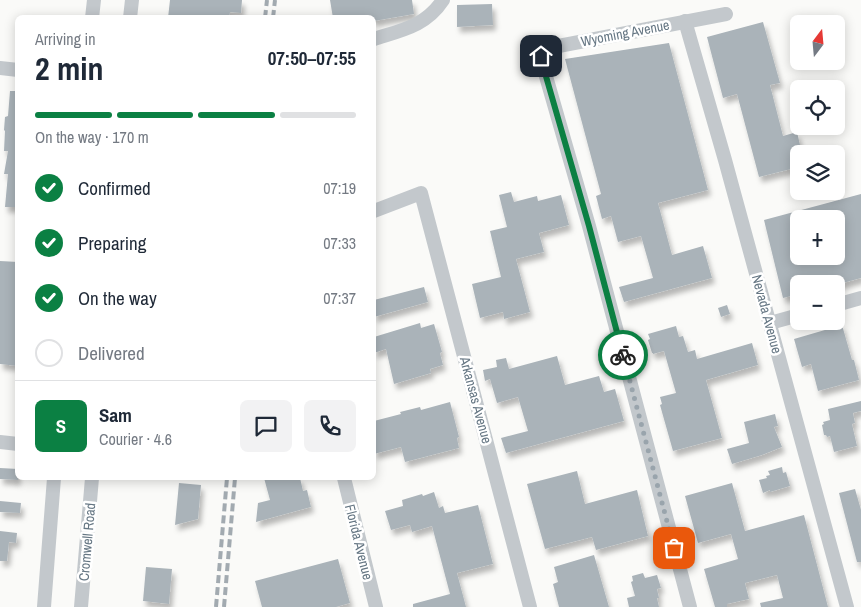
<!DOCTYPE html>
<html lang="en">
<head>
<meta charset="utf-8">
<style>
	:root { --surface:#fff; --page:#f2f2f3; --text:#1f2937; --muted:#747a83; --line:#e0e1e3; --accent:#0b8043 }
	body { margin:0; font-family:"Archivo Narrow",sans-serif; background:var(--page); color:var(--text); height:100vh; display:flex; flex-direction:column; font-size:19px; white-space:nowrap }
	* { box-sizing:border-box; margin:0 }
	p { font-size:16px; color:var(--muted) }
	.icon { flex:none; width:28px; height:28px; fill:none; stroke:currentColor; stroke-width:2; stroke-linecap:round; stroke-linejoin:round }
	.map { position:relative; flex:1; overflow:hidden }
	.drawer { position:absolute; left:15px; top:15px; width:361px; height:465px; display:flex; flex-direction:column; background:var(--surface); border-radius:8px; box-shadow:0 2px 12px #0003 }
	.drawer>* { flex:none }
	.needle { width:32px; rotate:16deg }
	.controls { position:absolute; left:790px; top:15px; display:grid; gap:10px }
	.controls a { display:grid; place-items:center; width:55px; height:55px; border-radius:8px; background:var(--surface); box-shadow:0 2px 12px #0003; font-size:25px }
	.pin { position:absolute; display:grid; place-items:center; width:42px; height:42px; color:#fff; margin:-21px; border-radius:10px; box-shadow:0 2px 8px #0006 }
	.courier { position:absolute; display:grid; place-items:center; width:50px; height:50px; margin:-25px; border:4px solid #0b8043; border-radius:50%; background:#fff; color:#222; box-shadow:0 1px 6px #0007 }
	.head em { font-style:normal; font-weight:800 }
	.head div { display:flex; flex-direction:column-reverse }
	.head { display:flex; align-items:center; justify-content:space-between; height:85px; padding:0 20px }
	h1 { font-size:32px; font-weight:800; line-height:38px }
	.bar { display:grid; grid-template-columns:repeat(4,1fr); gap:8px 5px; align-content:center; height:60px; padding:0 20px }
	.bar i { height:6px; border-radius:4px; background:var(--line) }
	.bar .current { background:var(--accent) }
	.bar p { grid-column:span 4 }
	.line { display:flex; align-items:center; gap:12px; padding:0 20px; border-top:1px solid var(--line) }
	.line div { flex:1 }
	.round { display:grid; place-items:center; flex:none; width:52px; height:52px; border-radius:8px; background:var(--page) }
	ol { padding:0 20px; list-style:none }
	li { display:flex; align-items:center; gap:15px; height:55px }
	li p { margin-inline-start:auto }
	li .icon { padding:5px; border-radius:50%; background:var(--accent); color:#fff; stroke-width:4 }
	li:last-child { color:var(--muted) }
	li i { width:28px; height:28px; border:2px solid var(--line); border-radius:50% }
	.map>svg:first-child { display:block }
</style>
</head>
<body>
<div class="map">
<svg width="861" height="607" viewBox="0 0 861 607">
	<defs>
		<filter id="shadow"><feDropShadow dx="3" dy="5.5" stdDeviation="2.5" flood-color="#0004"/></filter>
	</defs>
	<rect width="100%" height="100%" fill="#fafaf8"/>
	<g fill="#aab3b9" fill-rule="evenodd" filter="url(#shadow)">
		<polygon points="170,0 242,0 241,13 230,12 229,18 168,18"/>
		<polygon points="330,0 412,0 414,14 374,21 374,18 333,18"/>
		<polygon points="492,4 493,25 457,27 457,5"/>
		<polygon points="763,22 780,83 770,85 783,136 797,132 802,154 799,154 799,167 759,177 737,94 723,98 707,37"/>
		<polygon points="669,43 708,190 658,203 672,255 703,246 712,278 624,302 619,287 653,278 641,236 618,242 611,216 602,219 596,196 601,194 565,59"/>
		<polygon points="10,91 18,91 18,207 5,207 8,174 4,174 8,151 4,151 5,131 4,130 5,117 8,116"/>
		<polygon points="511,192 514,202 537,196 538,201 561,195 569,225 539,233 544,252 516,259 530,312 504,319 503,312 480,318 472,284 501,277 490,231 507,227 499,195"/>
		<path d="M861,194V278L839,284H799V294L783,298L764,220ZM799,219H836V256H799Z"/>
		<polygon points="0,261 18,262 18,366 0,364"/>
		<polygon points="424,287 428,302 374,317 374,300"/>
		<polygon points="727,305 730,314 721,317 718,308"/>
		<polygon points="420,323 421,328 434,324 442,352 440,353 443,365 430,369 431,373 394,384 386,349 374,353 374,337"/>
		<polygon points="842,325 852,360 854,360 859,380 818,391 811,364 802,367 794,339"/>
		<polygon points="676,326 679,337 683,336 688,352 695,350 697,359 752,343 758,365 706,380 722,438 673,451 660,405 662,404 660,397 676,393 664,351 653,354 653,353 652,353 648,340 650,339 648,334"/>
		<polygon points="557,356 565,385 599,376 604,392 615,389 624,421 506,453 501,438 528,431 518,397 497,403 490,379 485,381 483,370 497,367 496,360 506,358 509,369"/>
		<polygon points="861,401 861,411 853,413 855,423 852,424 857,446 834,452 830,436 827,437 826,435 824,435 822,425 824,424 823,422 830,420 828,409"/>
		<polygon points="450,402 459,437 457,438 459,448 405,462 401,447 374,454 374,421 401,414 400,412 420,407 421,410"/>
		<polygon points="775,414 778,426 774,427 782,447 762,455 732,464 727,449 749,443 744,422"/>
		<polygon points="782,467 783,473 786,472 790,486 770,492 770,490 763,493 759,480 767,478 766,476 770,475 768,471"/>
		<polygon points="0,468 18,469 18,480 0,479"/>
		<polygon points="577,471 585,504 637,490 648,536 596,550 592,537 545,549 527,484"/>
		<polygon points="264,478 300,478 303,491 307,490 311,507 256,522 258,503 270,500"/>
		<polygon points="179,483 201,485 198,519 175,525"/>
		<polygon points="732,483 745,531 804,515 828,607 761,607 760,603 783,598 777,575 745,583 749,599 727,604 727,607 715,607 704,569 738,559 731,534 698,543 685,496"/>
		<polygon points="855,489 861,510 861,562 857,562 839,493"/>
		<polygon points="434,492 439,508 443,506 445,513 478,505 493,564 457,573 466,607 413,607 413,604 450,594 432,526 412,532 410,525 391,530 385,511 403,506 402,500 422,494 423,496"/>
		<polygon points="0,501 21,503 20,513 0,512"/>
		<polygon points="0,531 17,533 16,543 9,542 7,561 0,561"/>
		<polygon points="594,555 609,607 559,607 553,584 558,582 554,567"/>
		<polygon points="338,559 350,603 336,607 262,607 255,581"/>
		<polygon points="146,567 172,569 169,604 143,601"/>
		<polygon points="643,573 645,578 657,575 661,588 657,589 659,598 657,598 659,607 629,607 627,598 635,596 631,582 633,581 632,576"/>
	</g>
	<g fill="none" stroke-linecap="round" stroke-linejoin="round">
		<g stroke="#c3c8cc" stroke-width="14">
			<polyline points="92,18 94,0"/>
			<polyline points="130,18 132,0"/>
			<polyline points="685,21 725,160 847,607"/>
			<path d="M374,39C402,30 426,26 443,0"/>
			<polyline points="0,68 18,70"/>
			<polyline points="374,211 421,193 530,607"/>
			<polyline points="836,305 861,298"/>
			<polyline points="770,323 799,315"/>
			<polyline points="0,442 18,444"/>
			<polyline points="344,478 376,607"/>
			<polyline points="44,607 54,478"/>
			<polyline points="81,607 92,478"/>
			<polyline points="690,607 589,226 541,59 544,51 548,48 726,14"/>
		</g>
		<g stroke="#a2aab0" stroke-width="4" stroke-dasharray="8 4" stroke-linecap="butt">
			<polyline points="265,18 267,0"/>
			<polyline points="273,18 275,0"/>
			<polyline points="216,607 227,478"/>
			<polyline points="224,607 235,478"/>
		</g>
	</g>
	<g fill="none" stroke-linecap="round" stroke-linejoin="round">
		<polyline stroke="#99a4ac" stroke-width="5" stroke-dasharray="0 9" points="623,355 674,548"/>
		<polyline stroke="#0b8043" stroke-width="6" points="541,56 541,59 589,226 623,355"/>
	</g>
	<g text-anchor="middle" stroke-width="5" stroke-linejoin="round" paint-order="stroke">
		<g font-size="14" fill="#657683" stroke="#fff">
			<text transform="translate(625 33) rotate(-11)" y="5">Wyoming Avenue</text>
			<text transform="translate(767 314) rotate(75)" y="5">Nevada Avenue</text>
			<text transform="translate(476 400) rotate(75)" y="5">Arkansas Avenue</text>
			<text transform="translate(87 542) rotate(-85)" y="5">Cromwell Road</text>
			<text transform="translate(359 542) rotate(76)" y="5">Florida Avenue</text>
		</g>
	</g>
</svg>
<div class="controls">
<a><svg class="needle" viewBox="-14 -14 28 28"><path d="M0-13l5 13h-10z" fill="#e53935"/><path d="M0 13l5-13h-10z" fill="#747a83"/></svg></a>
<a><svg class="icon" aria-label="locate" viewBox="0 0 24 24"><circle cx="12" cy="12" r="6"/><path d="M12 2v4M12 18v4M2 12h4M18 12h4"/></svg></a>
<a><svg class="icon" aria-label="layers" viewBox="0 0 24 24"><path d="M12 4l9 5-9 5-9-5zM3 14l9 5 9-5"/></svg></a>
<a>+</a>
<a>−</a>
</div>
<div class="pin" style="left:674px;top:548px;background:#ea580c"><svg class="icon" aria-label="bag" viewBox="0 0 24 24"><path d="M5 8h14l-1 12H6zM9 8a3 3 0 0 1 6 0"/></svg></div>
<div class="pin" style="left:541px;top:56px;background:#1f2937"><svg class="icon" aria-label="home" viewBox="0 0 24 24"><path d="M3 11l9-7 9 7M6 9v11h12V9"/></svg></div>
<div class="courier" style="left:623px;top:355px"><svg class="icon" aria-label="bike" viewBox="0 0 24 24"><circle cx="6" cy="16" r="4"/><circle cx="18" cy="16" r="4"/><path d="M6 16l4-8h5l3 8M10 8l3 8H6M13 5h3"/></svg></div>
<section class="drawer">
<div class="head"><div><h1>2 min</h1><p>Arriving in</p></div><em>07:50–07:55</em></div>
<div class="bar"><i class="current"></i><i class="current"></i><i class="current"></i><i></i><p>On the way · 170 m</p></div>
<ol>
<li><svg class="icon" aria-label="check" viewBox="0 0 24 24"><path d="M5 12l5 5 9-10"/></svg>Confirmed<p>07:19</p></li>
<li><svg class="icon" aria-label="check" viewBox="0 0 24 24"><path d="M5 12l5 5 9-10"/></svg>Preparing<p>07:33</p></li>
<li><svg class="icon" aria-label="check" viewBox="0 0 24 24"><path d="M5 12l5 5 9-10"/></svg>On the way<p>07:37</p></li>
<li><i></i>Delivered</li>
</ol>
<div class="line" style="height:90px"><b class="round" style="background:var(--accent);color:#fff">S</b><div><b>Sam</b><p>Courier · 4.6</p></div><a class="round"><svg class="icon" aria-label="chat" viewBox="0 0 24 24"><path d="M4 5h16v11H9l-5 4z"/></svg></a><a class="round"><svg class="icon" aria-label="phone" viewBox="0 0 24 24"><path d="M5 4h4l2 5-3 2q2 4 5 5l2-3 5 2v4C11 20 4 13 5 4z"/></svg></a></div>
</section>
</div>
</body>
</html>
